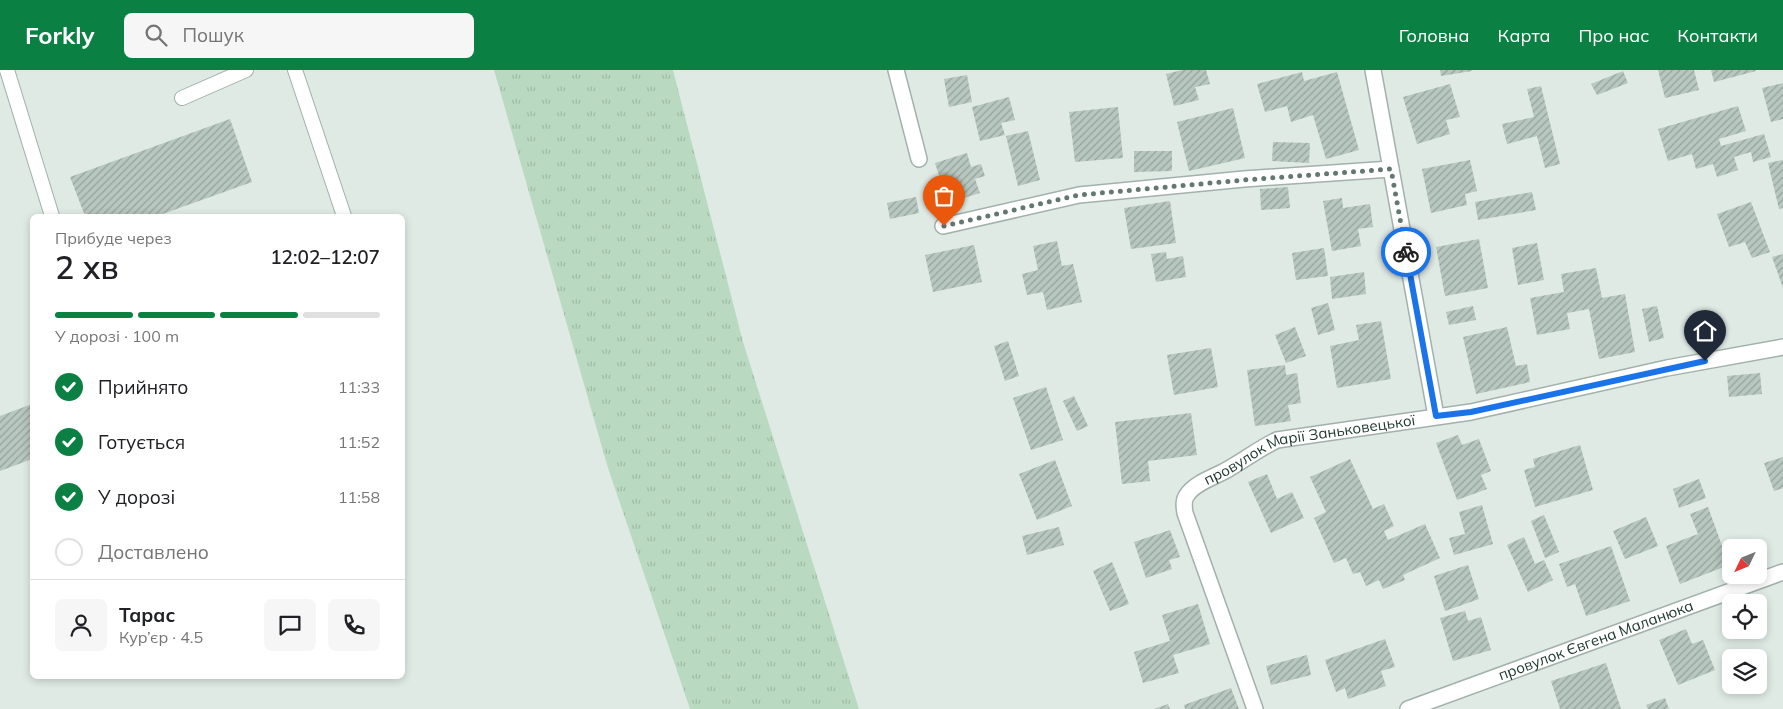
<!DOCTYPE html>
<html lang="uk">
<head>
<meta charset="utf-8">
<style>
	:root { --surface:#fff; --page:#f6f6f6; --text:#202124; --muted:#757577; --line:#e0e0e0; --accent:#0b8043 }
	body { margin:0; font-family:Mulish,sans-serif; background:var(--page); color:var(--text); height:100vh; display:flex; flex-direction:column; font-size:19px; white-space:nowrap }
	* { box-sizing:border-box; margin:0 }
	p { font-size:16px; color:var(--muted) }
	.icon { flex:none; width:28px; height:28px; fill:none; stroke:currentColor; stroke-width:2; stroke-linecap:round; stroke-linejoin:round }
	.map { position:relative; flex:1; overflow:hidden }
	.drawer { position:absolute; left:30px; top:144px; width:375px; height:465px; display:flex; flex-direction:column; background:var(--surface); border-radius:8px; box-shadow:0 2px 8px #0003 }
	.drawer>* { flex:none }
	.needle { width:32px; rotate:227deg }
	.fabs { position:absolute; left:1722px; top:469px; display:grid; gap:10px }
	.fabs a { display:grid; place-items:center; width:45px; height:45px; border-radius:8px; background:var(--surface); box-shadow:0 2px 8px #0003; font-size:25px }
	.pin { position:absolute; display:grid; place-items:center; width:42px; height:42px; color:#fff; margin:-51px -21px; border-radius:50% 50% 50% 0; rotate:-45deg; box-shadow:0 0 5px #0007 }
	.pin .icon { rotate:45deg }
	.courier { position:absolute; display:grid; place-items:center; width:50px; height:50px; margin:-25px; border:4px solid #1a73e8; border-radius:50%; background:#fff; color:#222; box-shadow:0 1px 6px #0007 }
	.head em { font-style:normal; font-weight:600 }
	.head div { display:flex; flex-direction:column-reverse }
	.head { display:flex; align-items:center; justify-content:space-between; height:85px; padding:0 25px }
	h1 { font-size:32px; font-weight:600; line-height:38px }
	.bar { display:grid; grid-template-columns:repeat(4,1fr); gap:8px 5px; align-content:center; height:60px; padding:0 25px }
	.bar i { height:6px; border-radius:4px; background:var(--line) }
	.bar .on { background:var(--accent) }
	.bar p { grid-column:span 4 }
	.line { display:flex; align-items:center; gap:12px; padding:0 25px; border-top:1px solid var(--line) }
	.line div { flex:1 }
	.round { display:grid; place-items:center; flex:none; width:52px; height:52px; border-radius:8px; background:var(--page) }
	ol { padding:0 25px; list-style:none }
	li { display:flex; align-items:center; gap:15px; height:55px }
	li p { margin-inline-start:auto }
	li .icon { padding:5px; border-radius:50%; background:var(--accent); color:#fff; stroke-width:4 }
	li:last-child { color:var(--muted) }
	li i { width:28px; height:28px; border:2px solid var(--line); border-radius:50% }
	header { display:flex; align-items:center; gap:30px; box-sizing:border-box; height:70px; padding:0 25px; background:var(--accent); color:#fff }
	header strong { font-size:24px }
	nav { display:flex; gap:28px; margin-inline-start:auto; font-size:18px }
	.search { width:350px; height:45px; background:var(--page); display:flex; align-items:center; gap:12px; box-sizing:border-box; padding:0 18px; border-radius:8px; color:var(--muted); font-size:19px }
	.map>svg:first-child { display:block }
</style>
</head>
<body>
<header>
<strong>Forkly</strong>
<div class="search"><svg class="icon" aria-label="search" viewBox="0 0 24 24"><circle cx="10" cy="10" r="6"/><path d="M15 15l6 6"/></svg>Пошук</div>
<nav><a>Головна</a><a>Карта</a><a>Про нас</a><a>Контакти</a></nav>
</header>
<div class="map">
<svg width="1783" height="639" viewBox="0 0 1783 639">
	<defs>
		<pattern id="grass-tufts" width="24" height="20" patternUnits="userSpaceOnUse" patternTransform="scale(1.25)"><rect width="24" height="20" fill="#b9dac0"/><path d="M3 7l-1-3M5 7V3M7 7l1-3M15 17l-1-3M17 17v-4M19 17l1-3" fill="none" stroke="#9fbca5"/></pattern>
		<pattern id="building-hatch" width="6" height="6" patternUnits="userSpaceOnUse" patternTransform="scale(1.25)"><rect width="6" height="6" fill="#b8c7c0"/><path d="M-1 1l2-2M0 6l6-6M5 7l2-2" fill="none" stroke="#95a39d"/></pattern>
	</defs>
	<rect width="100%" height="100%" fill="#dfeae5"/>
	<polygon fill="url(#grass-tufts)" points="494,0 673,0 743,272 859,639 690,639 608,398"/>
	<g fill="url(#building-hatch)">
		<polygon points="1182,0 1206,0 1210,14 1195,17 1199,30 1174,36 1166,4"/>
		<polygon points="1440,0 1472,0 1472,1 1441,6"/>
		<polygon points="1658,0 1694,0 1699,20 1665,28"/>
		<polygon points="1711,0 1755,0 1756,1 1714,12"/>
		<polygon points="1623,1 1628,13 1597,25 1591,14"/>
		<polygon points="1302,2 1304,11 1337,2 1359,80 1326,89 1313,45 1291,52 1287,36 1265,42 1257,14"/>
		<polygon points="967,5 972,32 949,37 944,9"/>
		<polygon points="1783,13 1783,49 1771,52 1762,18"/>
		<polygon points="1450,14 1460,47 1446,50 1450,64 1417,74 1403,27"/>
		<polygon points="1541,16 1560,94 1545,98 1537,66 1507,74 1502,54 1534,47 1527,19"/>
		<polygon points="1009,27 1015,50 1001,53 1005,65 980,71 972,37"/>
		<polygon points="1738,36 1746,61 1719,69 1721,76 1764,64 1771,87 1753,92 1751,82 1734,87 1738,100 1717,107 1713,94 1696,99 1692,84 1668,91 1658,59"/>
		<polygon points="1118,37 1123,88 1075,92 1069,42"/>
		<polygon points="1233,38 1245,88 1189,101 1177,52"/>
		<polygon points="230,49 252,112 157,146 85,146 70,107"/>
		<polygon points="1028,61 1040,110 1018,116 1006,66"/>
		<polygon points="1273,72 1310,73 1309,93 1272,91"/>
		<polygon points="1134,81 1172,81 1172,101 1134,102"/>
		<polygon points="967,83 971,97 981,94 985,106 975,109 980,123 948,133 935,93"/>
		<polygon points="1470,90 1477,121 1465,124 1467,135 1431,143 1422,99"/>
		<polygon points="1783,90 1783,138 1779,139 1768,93"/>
		<polygon points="1288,117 1290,138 1261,140 1260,119"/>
		<polygon points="1532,122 1536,140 1478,150 1475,132"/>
		<polygon points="916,127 919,143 890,149 887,133"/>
		<polygon points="1342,128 1343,138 1370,134 1373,157 1358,159 1361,176 1332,181 1323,131"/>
		<polygon points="1170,131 1176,173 1131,179 1124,138"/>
		<polygon points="1751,132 1770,182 1752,188 1745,172 1729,177 1717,144"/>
		<polygon points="1479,169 1488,218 1445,226 1436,177"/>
		<polygon points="1057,171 1062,196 1073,194 1082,232 1047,240 1043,222 1027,225 1022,204 1038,200 1033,176"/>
		<polygon points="1537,173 1544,210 1518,215 1512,178"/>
		<polygon points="974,175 982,212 933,222 925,185"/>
		<polygon points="1324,178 1328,206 1296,210 1292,183"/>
		<polygon points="1166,182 1167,189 1183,186 1186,207 1156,212 1151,184"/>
		<polygon points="1783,184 1783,218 1772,187"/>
		<polygon points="1596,198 1602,228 1625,224 1635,282 1599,289 1589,239 1567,243 1570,259 1537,265 1530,228 1564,222 1561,204"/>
		<polygon points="1364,202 1366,224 1332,229 1330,207"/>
		<polygon points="1328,233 1335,260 1318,265 1311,238"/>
		<polygon points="1473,236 1476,250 1449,255 1446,242"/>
		<polygon points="1657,236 1664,268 1649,272 1642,239"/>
		<polygon points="1381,251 1391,309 1337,318 1330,276 1359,270 1356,255"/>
		<polygon points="1295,257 1306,286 1286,293 1275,265"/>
		<polygon points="1507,257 1516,296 1527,294 1530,312 1476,324 1463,267"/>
		<polygon points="1008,271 1019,306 1005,311 994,276"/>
		<polygon points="1211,278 1218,317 1174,325 1167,285"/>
		<polygon points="1285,295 1286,305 1297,303 1301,333 1288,335 1291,351 1255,356 1247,300"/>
		<polygon points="1760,303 1762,324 1729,327 1727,306"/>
		<polygon points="1046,317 1063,370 1031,380 1013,328"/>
		<polygon points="1074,326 1088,356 1077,361 1063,331"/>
		<polygon points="32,334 32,389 0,401 0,346"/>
		<polygon points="1191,343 1197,385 1148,391 1150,411 1122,414 1115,352"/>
		<polygon points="1458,365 1462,375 1479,369 1491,401 1481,405 1487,419 1457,430 1436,373"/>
		<polygon points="1580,375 1593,420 1535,437 1524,400 1535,397 1533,389"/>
		<polygon points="1783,387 1783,418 1774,421 1764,393"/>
		<polygon points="1350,389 1373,439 1384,434 1394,456 1384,461 1388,470 1425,454 1440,488 1403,505 1405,510 1383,519 1379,510 1366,516 1360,502 1353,504 1346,488 1334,493 1314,448 1326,442 1310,407"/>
		<polygon points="1055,390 1072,436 1037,450 1019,404"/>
		<polygon points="1267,404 1277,429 1292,422 1304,448 1271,463 1248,412"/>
		<polygon points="1699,409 1706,428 1679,438 1673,419"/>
		<polygon points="1482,435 1493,474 1454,485 1449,468 1465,464 1459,442"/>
		<polygon points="1708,437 1729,495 1680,514 1666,476 1698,464 1690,444"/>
		<polygon points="1544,445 1559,482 1545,488 1531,451"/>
		<polygon points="1646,447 1658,476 1625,489 1613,461"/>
		<polygon points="1059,457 1064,475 1027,485 1022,466"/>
		<polygon points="1170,460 1180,487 1169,490 1172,499 1146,508 1134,472"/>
		<polygon points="1524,467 1535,494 1544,490 1553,510 1528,522 1507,475"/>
		<polygon points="1611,476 1630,531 1586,546 1575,514 1567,517 1559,494"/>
		<polygon points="1112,492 1129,534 1110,541 1093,501"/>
		<polygon points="1468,495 1479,529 1445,541 1434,506"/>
		<polygon points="1198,534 1210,574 1173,585 1179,603 1143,613 1134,582 1170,571 1162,545"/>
		<polygon points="1465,541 1468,551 1481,547 1491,580 1453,591 1440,548"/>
		<polygon points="1686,559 1692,574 1703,570 1715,600 1678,615 1659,570"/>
		<polygon points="1385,569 1395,597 1381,601 1386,616 1348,629 1345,618 1336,622 1325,590"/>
		<polygon points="1307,585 1311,605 1271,615 1266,596"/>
		<polygon points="1606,593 1621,639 1560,639 1551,611"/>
		<polygon points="1231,618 1239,639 1185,639 1184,635"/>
		<polygon points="1665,628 1669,639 1648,639 1646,635"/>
		<polygon points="1168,634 1170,639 1154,639"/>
	</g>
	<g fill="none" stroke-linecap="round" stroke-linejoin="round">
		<g stroke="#a2b1ab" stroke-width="16">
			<g id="lane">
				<polyline points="7,0 52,146"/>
				<polyline points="295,0 344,146"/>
				<polyline points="182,28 246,0"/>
			</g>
		</g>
		<g stroke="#a2b1ab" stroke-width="18">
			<g id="street">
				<polyline points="896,0 919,89"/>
				<polyline points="1373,0 1436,346"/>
				<polyline points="943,156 1079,125 1244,109 1391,99"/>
				<path id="s1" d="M1255,639L1185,443C1184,437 1183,430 1187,425C1195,412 1218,406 1230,398C1246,389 1260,378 1277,370L1471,342L1667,298L1783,277"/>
				<path id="s2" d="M1408,639L1783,502"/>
			</g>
		</g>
		<use href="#lane" stroke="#fff" stroke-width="14"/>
		<use href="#street" stroke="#fff" stroke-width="15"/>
	</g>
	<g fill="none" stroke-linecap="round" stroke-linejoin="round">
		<polyline stroke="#647770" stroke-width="5" stroke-dasharray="0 9" points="944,156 1079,125 1244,110 1391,99 1406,182"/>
		<polyline stroke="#1a73e8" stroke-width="6" points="1406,182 1436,346 1471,342 1705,291"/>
	</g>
	<g text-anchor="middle" stroke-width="4" stroke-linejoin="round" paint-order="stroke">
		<g font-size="15" fill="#213931" stroke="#f0f7f3">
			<text dy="5" stroke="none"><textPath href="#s1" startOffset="361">провулок Марії Заньковецької</textPath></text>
			<text dy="5" stroke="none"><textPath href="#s2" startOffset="200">провулок Євгена Маланюка</textPath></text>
		</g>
	</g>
</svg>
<div class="fabs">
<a><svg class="needle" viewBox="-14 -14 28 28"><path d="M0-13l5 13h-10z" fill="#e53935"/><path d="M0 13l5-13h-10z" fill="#757577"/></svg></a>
<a><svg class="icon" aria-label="locate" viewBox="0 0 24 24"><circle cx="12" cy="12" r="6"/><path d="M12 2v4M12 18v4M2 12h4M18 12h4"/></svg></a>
<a><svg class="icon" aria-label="layers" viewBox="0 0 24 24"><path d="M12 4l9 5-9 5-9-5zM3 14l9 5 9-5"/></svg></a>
</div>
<div class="pin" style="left:944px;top:156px;background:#ea580c"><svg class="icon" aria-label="bag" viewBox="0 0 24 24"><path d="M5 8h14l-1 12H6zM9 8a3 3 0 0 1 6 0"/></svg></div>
<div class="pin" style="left:1705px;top:291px;background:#1f2937"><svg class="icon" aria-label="home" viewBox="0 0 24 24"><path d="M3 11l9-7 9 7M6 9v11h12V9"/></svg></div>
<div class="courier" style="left:1406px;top:182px"><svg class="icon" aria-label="bike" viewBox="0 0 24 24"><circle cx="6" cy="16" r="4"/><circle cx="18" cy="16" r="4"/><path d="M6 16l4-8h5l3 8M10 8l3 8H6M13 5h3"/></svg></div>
<section class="drawer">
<div class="head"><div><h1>2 хв</h1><p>Прибуде через</p></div><em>12:02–12:07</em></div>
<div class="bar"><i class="on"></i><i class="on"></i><i class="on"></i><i></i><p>У дорозі · 100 m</p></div>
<ol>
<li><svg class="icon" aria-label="check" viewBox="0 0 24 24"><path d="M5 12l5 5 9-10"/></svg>Прийнято<p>11:33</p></li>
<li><svg class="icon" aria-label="check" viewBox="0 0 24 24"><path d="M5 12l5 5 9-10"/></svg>Готується<p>11:52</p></li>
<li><svg class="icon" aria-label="check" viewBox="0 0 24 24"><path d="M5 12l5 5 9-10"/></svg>У дорозі<p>11:58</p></li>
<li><i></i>Доставлено</li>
</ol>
<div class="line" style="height:90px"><a class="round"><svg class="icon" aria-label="person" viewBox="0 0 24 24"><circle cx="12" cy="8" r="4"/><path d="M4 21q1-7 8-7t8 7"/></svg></a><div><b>Тарас</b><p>Кур’єр · 4.5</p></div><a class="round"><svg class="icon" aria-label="chat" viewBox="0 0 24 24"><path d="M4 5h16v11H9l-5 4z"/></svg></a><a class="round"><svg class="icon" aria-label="phone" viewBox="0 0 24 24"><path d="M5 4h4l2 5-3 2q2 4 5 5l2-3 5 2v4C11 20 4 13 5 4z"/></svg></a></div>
</section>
</div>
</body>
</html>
